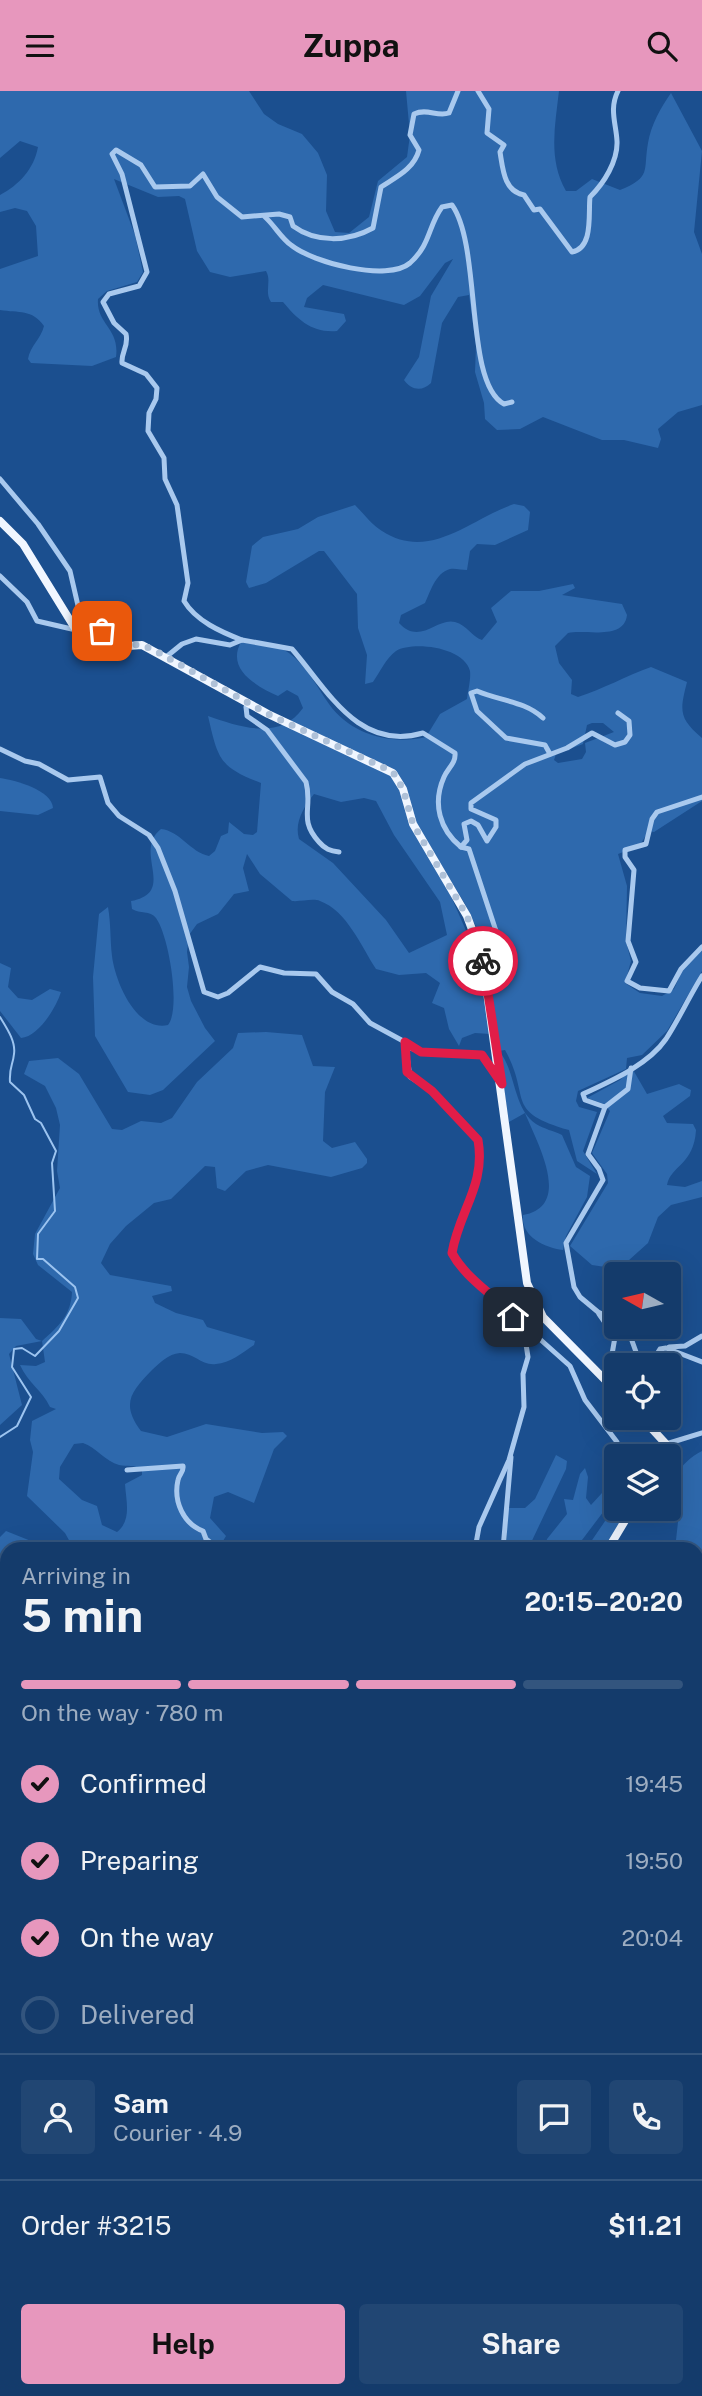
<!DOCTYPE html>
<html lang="en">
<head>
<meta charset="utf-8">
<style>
	:root { --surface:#143b6b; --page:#214673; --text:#f1f3f6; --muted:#9dadc1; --line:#33557e; --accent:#e797bd }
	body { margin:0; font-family:"Public Sans",sans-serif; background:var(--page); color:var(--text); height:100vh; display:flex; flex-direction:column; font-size:26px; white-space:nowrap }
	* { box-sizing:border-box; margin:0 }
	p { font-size:23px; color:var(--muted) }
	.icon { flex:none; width:38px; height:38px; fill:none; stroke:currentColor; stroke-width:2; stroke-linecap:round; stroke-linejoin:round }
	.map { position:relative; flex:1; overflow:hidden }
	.drawer { position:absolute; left:0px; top:1451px; width:704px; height:856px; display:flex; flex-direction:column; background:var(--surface); border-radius:21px 21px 0 0; box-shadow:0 7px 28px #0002,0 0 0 2px var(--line) }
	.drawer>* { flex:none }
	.needle { width:46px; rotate:278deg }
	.buttons { position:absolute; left:604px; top:1171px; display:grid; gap:14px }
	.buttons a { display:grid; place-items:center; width:77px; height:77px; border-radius:7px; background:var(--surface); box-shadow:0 7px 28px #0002,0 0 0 2px var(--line); font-size:35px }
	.pin { position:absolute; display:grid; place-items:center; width:60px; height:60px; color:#fff; margin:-30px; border-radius:14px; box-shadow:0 4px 10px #0006 }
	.courier { position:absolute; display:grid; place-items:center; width:70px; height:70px; margin:-35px; border:5px solid #e11d48; border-radius:50%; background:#fff; color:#222; box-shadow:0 2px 9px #0007 }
	.overview em { font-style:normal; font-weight:700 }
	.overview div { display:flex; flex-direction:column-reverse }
	.overview { display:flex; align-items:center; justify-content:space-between; height:119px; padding:0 21px }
	h1 { font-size:46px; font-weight:700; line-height:52px }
	.bar { display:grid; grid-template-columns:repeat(4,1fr); gap:10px 7px; align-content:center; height:84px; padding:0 21px }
	.bar i { height:9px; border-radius:5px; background:var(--line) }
	.bar .selected { background:var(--accent) }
	.bar p { grid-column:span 4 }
	.line { display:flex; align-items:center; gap:18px; padding:0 21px; border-top:2px solid var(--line) }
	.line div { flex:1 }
	.round { display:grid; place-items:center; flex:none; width:74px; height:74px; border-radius:7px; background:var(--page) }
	ol { padding:0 21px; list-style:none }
	li { display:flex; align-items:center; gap:21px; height:77px }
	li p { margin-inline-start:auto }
	li .icon { padding:7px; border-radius:50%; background:var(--accent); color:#111; stroke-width:4 }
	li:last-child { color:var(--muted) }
	li i { width:38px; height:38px; border:4px solid var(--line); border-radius:50% }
	.button { display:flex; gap:14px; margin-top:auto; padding:14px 21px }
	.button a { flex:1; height:80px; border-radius:7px; background:var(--accent); color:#111; font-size:28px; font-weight:700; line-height:80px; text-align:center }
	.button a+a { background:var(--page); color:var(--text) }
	header { display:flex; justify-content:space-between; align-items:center; height:91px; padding:0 21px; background:var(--accent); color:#111; font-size:32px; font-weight:700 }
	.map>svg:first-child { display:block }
</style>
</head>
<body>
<header><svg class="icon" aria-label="menu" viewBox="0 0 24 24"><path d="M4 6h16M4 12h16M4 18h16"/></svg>Zuppa<svg class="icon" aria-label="search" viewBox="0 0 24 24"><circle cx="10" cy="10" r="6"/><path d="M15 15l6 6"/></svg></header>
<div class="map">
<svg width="702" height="2305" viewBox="0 0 702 2305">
	<rect width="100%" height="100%" fill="#1b4f8f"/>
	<g fill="#2e69ad" fill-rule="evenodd">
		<path d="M0,0H249L264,23L278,33L302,43L318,62L327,84L326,120L335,141L349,142L369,126L378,90L407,66L410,44L406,0H559C555,35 548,68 566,100H576L592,88L620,99C652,86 643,80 648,52C651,34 661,16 671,2L702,60L694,141L702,163V314L678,321L658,338L661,348L658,357L624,349H602L543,326L520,338L497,339L485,328L484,312L475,281L476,255L469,204L458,206L442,232L431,292C422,301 411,299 404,289L419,266L431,205L453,168L445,172L420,205L404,214L323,194L307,207L304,216L344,223L346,230L337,240C312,242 298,229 283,211H271C264,201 272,190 266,180L230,186L210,181L197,160L185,108L179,105L158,106L114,88L135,144L143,181L137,191L107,200L98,208C96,233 120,237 116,266L92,275L31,272L28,268C30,255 41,248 44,235C32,218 19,222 0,219V178L38,165L36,135L27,120L15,117L0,121V104C19,94 34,78 38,56L20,50L0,67Z"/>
		<path d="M514,413L524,415L530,421L528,439L495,454L477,453L470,460L467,479C462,479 455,477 450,478C435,482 430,502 425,512L401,524L399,532C420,555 437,526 455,531C467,534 472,546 482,549L497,531L491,517L511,500H539L573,493L575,497L562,504L622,513L627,524C624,550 585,538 568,542L555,555L559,572L572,589L571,603L578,606C603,598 626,585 651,576L687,591C680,619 678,627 702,647V710L654,741L649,740L639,755L618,763L627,795L626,850L631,870L625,892L640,902L662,905L674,898L683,878L702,859V880L667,940L642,964L627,967L626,978L578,1000L576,1010L579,1016L597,1021L583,1060L597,1083L577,1070L569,1039C503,1020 532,1007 505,959L499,960L485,854L465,813L405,714L450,803L478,867L490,943L475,942L462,947L459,955L449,938L444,917L432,912L440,892L426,882L399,884L376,878C361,855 347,820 320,810C313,807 300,811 292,810L260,783L247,763L243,777L249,800L234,803L218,823L197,833L189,844L187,861L189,876L187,896L191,910L205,937L215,950L163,999L150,1004L128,1001L95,945L93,886L99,823L108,816C111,833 110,848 112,865C115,890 136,941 168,934C181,918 169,845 156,827C150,819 140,823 132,818L131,810C178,801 132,761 161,738C180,740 190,761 209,765L215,760L221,745L228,742L229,731L244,743L253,744L257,741L261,692C219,676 218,668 208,625C240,636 280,650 303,617L298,605L287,599L278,605C256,595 226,578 241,551C255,554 278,554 289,562C306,574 317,596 329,613C351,644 391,654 426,646L440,623L467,608C468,600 471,588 470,580C464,556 413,550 396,560C386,567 380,581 373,591L365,593L367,564L358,537L357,503L324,460H319L266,492L249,497L246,491L252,455L263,446L298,438L318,426L355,414C363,422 372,434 382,440C430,471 470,428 514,413ZM592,632H603L614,641L585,652L586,661L582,668L558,672L554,669L556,663L583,653L587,634ZM314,703L341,711L364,707L376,710L394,744L440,811L447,844L409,862L386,829L333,772L299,748C294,731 304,716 314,703Z"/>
		<path d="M0,687C15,689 52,699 53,717L38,724L0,720Z"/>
		<path d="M0,872L11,877L8,896L18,907L32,909L50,898L61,901C56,917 38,946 21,947L0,920Z"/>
		<path d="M266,941L302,944L313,975L335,976L325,1001L323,1050L332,1057L355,1051L367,1068V1072L362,1077L331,1086L268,1074L246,1080L225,1100L217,1097L215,1076L205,1075L171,1108L154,1112L126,1135L110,1153L101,1172L110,1184L171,1195L172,1200L152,1205L155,1212L176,1222L203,1229L207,1236L255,1250L254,1254C242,1262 230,1272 216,1273C202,1275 194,1262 180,1262C168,1263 160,1272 152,1279C132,1300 120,1312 141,1340L167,1346L206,1333L262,1342L283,1341L287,1345L274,1358L254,1412L228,1401L214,1406L210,1427L226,1445L218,1458H68L70,1451L65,1442L27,1405L33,1361L30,1349L32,1330L56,1318L50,1316C42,1299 28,1292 20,1274L36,1275L45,1271L42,1250L16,1255L9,1263L22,1314L0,1334V1227L21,1228L36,1248L42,1250C59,1235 71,1224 72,1201L38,1174L33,1163L35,1143L60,1097L57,1080L60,1034L56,1017L45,995L24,983L29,970L58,967L79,983L112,1038L122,1039L141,1030L161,1032L172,1027L197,991L233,957L238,942ZM83,1352C96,1356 106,1371 119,1374C128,1376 134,1373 142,1379V1384L125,1393C126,1410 132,1429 117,1441L102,1434L97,1415L82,1409L59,1388L60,1376L74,1353Z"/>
		<path d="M502,964C516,985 514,1018 536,1033C544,1038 554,1040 562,1044L576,1076L590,1085L587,1106L566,1145L563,1159C543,1156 521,1145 523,1124C574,1115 536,1050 525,1022L509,1031L499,965Z"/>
		<path d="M632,977L647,1003L679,993L691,999L690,1005L663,1025L667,1032L693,1033L696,1039C694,1074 671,1074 667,1094L685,1096L702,1090V1106L671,1114L658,1126L648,1152L619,1178L592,1174L570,1155L608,1092L607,1083L592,1062L610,1020L604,1013L587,1007L620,989Z"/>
		<path d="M702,1360V1512L697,1504L696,1458H675L678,1431L658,1425L661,1418H668C668,1392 679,1372 702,1360Z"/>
		<polygon points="556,1364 567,1370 566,1378 528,1458 506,1458 508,1417 525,1417 535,1408"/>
		<polygon points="585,1377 588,1386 586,1407 591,1414 602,1402 611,1400 616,1392 616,1404 582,1449 576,1450 571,1458 545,1458 547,1448 567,1423 564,1408 573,1409 580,1383"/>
		<polygon points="616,1414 616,1418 628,1418 605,1458 586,1458"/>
		<polygon points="6,1440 46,1456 61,1458 7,1458 7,1487 0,1486 0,1446"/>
		<polygon points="702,1539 702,1606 697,1606 697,1553"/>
		<polygon points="5,1934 7,1934 7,2000 0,2000 0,1942"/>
		<polygon points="702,1941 702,2006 697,2004 696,1945"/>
		<polygon points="0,2076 7,2083 7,2243 0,2239"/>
		<polygon points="702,2187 702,2305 692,2305 692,2300 696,2300 697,2194"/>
		<polygon points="0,2255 7,2258 7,2300 33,2300 0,2301"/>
		<path d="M464,2300C485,2299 549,2294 563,2305H469Z"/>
	</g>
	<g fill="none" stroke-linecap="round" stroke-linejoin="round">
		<g stroke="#9cc4f0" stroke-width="2">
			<path d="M0,926C6,936 16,950 14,963C13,974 9,976 10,991L24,1004L35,1028L41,1032L56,1060L52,1072L55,1120L38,1143L37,1168H43L75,1196L78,1207L59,1240L35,1265L22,1257L14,1258L12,1276L31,1306L17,1335L0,1346"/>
			<polyline points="0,1931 7,1929"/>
			<polyline points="0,1933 0,1935"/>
		</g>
		<g stroke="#a9c9ee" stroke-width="5">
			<path d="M478,0L489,18L487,42L504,54L500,61C503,79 504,100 524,104L534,119L540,118L572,161C594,157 588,122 590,106C604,92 618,70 617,50C616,32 609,18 618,0"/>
			<path d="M265,126C275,135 281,147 291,154C313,172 388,191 410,172C431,153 428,135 442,116L452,114C482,156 464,292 504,313L512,311"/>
			<polyline points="0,388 38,433 70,480 79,519 122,553"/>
			<polyline points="0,485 27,511 37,530 76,539"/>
			<path d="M242,549C221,541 196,530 184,510L188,492L177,414L165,388L164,367L148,340L149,322L156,308L157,297L146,283L122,272C121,261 129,255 126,243L114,232L103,211L109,203L139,195L147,181L122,83L112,63L116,59L141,74L155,96L190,95L203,83L217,106L242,126L279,123L290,126L293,135C316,152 348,151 373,137L381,96C396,86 414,78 419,59L410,44L414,23C427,17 437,26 449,22L458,0"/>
			<path d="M166,566L182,553L196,548L230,554L242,549L292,558C327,598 358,661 423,642L455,662C456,672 448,677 444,686C432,713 440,739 461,756L467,749L464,733L471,730L478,734L487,750L496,736V729L471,718V712L525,673L567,657L592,642L615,654L625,651L630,644L629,630L618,622"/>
			<path d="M252,614L246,616L247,625L267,639L306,691C313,717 298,728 319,751C325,758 330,760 339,761"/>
			<path d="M543,627C525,610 500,610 477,600L471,602L477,620L506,647L545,654L550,663"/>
			<polyline points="0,658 25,670 39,673 68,689 100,686 108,712 119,725 149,744 158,757 175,800 204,901 218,906 228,902 260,876 284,882 316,883 332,901 353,913 370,932 405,951 410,957 421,961 482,964 497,984"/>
			<polyline points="702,706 657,721 652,728 646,753 625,759 625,766 634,779 628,850 636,871 627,890 640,897 669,900 681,878 702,856"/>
			<polyline points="461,756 469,758 496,840 498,862 485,878"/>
			<path d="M405,951L410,986L432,1000L478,1049C487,1094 459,1119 452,1162L461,1177L533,1242L525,1247L528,1266L523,1283L524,1316L509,1369L479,1436L475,1458"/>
			<polyline points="605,1016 628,998 631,977"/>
			<polyline points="599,1223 615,1246 611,1269 616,1287"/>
			<polyline points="543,1226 533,1242 570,1275 585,1309 617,1351 611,1362 615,1378"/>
			<path d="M616,1230L598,1221L580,1206L574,1196L566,1152L603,1089L599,1078L588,1063L605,1016L585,1009L583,1003C611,990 648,974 666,948C679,928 689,906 702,885"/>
			<polyline points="627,1236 640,1272 651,1272 660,1258 666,1257 702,1271"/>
			<polyline points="669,1256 685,1255 702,1245"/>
			<polyline points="666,1353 702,1342"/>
			<path d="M127,1379L183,1375C184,1381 179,1383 178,1389C173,1411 184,1433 203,1440L206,1448L219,1458"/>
			<polyline points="503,1458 511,1366"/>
			<polyline points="574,1458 583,1453 583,1458"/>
			<polyline points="696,1792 702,1791"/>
			<polyline points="696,2189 702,2191"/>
			<polyline points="363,2305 366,2300"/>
		</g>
		<g stroke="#f0f6ff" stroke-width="8">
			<polyline points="0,430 23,453 76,539 92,554 101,557 142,554 268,623 393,682 403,698 413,733 467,825 482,865 527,1192 543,1226 616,1300"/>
			<polyline points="641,1326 666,1353 664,1365"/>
			<polyline points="608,1458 632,1418"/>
			<polyline points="445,2300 448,2305"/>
		</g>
	</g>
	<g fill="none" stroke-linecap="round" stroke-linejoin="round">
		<polyline stroke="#afc1d8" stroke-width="7" stroke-dasharray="0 12.6" points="102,540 122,553 142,554 154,559 268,623 393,681 403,698 413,733 467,825 483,870"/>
		<path stroke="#e11d48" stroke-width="9" d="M483,870L502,993L482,964L421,961L405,951L407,981L432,1000L478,1049C486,1094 459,1120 452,1162C466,1188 494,1203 513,1226"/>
	</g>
</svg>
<div class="buttons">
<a><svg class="needle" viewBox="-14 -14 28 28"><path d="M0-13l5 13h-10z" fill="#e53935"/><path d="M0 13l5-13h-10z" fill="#9dadc1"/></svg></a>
<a><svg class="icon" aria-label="locate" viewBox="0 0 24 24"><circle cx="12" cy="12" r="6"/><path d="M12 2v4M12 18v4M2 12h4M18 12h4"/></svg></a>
<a><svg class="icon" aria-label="layers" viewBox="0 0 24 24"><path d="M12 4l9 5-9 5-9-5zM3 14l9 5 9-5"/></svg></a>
</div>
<div class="pin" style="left:102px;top:540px;background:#ea580c"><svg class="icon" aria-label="bag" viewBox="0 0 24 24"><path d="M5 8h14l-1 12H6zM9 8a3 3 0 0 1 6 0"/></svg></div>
<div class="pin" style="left:513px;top:1226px;background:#1f2937"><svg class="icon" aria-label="home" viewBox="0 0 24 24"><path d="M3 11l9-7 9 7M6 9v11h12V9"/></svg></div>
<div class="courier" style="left:483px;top:870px"><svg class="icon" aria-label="bike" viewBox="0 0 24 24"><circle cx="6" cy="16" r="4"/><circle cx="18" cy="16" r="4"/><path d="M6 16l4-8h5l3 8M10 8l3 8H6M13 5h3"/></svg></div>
<section class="drawer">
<div class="overview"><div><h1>5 min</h1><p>Arriving in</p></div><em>20:15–20:20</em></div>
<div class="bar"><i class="selected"></i><i class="selected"></i><i class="selected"></i><i></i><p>On the way · 780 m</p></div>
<ol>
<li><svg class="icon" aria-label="check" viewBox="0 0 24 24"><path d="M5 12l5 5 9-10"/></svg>Confirmed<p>19:45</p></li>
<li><svg class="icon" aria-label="check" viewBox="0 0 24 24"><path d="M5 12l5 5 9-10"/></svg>Preparing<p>19:50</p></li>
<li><svg class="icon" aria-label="check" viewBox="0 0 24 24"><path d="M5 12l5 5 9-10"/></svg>On the way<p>20:04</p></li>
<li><i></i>Delivered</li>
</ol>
<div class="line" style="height:126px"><a class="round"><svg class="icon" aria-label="person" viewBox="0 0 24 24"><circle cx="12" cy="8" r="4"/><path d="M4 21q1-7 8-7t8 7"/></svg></a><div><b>Sam</b><p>Courier · 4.9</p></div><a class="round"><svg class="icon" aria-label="chat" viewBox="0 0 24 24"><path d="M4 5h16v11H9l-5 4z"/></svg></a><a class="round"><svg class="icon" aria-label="phone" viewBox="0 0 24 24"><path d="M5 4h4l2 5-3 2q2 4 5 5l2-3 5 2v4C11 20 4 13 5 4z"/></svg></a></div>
<div class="line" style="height:91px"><div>Order #3215</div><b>$11.21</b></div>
<div class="button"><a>Help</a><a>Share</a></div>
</section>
</div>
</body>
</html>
